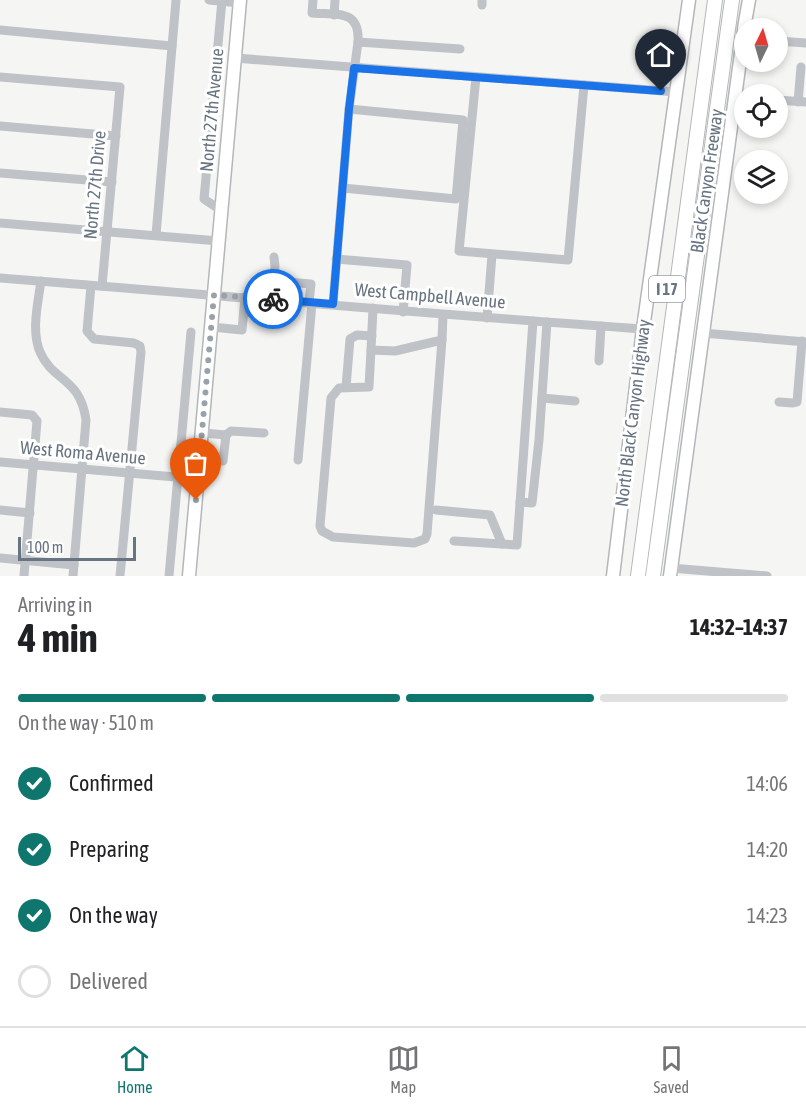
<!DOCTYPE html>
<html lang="en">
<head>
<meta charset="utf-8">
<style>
	:root { --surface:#fff; --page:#f2f2f2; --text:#202124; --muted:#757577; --line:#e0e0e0; --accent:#0f766e }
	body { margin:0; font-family:"Asap Condensed",sans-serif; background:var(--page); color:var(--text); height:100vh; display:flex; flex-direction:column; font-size:22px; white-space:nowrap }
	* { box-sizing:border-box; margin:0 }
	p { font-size:20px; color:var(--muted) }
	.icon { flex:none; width:33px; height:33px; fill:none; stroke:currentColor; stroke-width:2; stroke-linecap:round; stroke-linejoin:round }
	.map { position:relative; height:576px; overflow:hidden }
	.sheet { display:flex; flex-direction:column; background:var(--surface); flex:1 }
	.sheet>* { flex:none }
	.needle { width:39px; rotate:5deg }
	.fabs { position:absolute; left:734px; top:18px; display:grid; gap:12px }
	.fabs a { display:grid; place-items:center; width:54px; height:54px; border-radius:50%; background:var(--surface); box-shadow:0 3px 9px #0003; font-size:30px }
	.scale { position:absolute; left:18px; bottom:15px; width:118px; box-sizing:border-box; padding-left:6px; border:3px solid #687481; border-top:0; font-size:16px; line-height:21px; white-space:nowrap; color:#687481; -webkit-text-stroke:4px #fff; paint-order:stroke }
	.pin { position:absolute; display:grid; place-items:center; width:51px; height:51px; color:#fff; margin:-62px -26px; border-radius:50% 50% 50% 0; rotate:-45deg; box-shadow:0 0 6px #0007 }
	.pin .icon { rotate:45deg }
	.courier { position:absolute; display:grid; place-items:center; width:60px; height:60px; margin:-30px; border:4px solid #1a73e8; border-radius:50%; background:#fff; color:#222; box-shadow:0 2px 8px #0007 }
	.head em { font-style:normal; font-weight:700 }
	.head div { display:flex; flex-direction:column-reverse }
	.head { display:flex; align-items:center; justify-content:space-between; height:102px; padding:0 18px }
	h1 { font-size:39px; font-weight:700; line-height:45px }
	.bar { display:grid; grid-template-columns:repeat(4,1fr); gap:9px 6px; align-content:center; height:72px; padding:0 18px }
	.bar i { height:8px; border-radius:4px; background:var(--line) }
	.bar .current { background:var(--accent) }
	.bar p { grid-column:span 4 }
	ol { padding:0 18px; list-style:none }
	li { display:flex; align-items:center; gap:18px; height:66px }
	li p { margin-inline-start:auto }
	li .icon { padding:6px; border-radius:50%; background:var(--accent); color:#fff; stroke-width:4 }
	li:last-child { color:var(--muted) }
	li i { width:33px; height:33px; border:3px solid var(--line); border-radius:50% }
	.tabs { display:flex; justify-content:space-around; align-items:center; height:84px; border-top:2px solid var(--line); background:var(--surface); font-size:16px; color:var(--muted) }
	.tabs a { display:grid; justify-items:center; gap:3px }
	.tabs .current { color:var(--accent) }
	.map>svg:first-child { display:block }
</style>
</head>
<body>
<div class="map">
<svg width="806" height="576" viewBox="0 0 806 576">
	<rect width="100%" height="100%" fill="#f5f6f3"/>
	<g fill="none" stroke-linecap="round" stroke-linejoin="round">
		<g stroke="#b3b6ba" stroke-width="15">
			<g id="major">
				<polyline points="744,28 749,0"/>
				<polyline points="189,576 240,0"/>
				<polyline points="613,576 643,329 689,0"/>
				<polyline points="670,576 744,31"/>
			</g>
		</g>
		<g stroke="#b4b7ba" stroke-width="16">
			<g id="highway">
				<polyline points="638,576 715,0"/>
				<polyline points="653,576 732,0"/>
			</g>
		</g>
		<g stroke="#bfc2c6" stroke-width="9">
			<polyline points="209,0 240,3"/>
			<path d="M313,0L312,13C337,15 360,9 358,42"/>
			<polyline points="482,5 482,0"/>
			<polyline points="334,15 335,0"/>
			<polyline points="0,30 172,46"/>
			<polyline points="777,41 806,43"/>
			<polyline points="235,58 676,92"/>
			<polyline points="0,77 120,87 102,286"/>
			<polyline points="476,77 459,251 568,260 584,85"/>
			<polyline points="777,100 806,102"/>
			<polyline points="798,102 801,67"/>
			<polyline points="0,126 116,136"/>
			<polyline points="0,173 112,182"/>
			<polyline points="343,188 456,199 463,120 349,109"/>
			<polyline points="222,211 204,199 222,0"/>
			<polyline points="0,223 219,241"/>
			<polyline points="156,235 176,0"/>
			<polyline points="336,259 407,265 403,312"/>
			<path d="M0,278C214,295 428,314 643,329"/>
			<path d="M41,281C38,303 31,331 40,352C53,382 80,377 86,420L73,576"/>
			<polyline points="274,281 311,284 309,302"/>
			<polyline points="91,286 87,331 94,339 134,343 140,346 141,352 120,576"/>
			<polyline points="272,299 275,266 274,257"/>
			<polyline points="333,304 349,109 358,42 460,49"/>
			<polyline points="373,308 371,350 395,351 442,340 443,315"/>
			<polyline points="244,312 267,314 267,299"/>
			<polyline points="487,318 492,255"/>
			<polyline points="212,327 242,330 245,297"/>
			<polyline points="703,333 806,342"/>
			<polyline points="371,350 369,387 339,388 331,398 320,526 322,531 333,537 414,543 425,539 427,534 442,340"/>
			<polyline points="599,361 601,326"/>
			<polyline points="346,387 350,339 357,335 372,336"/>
			<polyline points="542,398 575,401"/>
			<polyline points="779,402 793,403 797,402 802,341"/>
			<polyline points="0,412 32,415 37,421 24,576"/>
			<polyline points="203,433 226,435 231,431 264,433"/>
			<polyline points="200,459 223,461 226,435"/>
			<polyline points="298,460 312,303"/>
			<polyline points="0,462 199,479"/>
			<polyline points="520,502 532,503 539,440 547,322"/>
			<polyline points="0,510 30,513"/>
			<polyline points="436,510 490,515 502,544"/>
			<polyline points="454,541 517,545 533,321"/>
			<polyline points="0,558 74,565"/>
			<polyline points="671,568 767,576"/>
			<polyline points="169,576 191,332"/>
		</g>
		<use href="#major" stroke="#fff" stroke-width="12"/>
		<use href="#highway" stroke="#fff" stroke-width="14"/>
	</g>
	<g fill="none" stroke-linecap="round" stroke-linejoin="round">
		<polyline stroke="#99a2a9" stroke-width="6" stroke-dasharray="0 10.8" points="196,500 214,295 273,299"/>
		<polyline stroke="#1a73e8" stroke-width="8" points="273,299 333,304 349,109 354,68 661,91"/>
	</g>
	<g text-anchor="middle" stroke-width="6" stroke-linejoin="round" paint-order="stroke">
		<rect fill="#fff" stroke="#959ea7" stroke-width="1.5" x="649" y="276" width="36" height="26" rx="4.5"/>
		<g font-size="16" font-weight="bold" fill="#687481">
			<text x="667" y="295">I 17</text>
		</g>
		<g font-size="18" fill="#687481" stroke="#fff">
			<text transform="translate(212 110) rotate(-85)" y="6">North 27th Avenue</text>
			<text transform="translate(707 181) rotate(-82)" y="6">Black Canyon Freeway</text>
			<text transform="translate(95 185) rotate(-85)" y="6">North 27th Drive</text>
			<text transform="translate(430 296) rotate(5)" y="6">West Campbell Avenue</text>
			<text transform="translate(633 413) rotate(-83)" y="6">North Black Canyon Highway</text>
			<text transform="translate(83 453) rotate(5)" y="6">West Roma Avenue</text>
		</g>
	</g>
</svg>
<div class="fabs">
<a><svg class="needle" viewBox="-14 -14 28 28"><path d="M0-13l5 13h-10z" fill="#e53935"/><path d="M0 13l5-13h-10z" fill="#757577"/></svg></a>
<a><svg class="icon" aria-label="locate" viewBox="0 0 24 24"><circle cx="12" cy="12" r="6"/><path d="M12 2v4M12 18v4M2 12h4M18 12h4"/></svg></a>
<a><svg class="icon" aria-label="layers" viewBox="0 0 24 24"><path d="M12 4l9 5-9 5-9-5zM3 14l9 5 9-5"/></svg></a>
</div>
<div class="scale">100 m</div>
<div class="pin" style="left:196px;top:500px;background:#ea580c"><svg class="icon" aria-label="bag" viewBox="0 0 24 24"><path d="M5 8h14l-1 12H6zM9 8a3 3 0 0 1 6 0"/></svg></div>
<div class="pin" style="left:661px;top:91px;background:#1f2937"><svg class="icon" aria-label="home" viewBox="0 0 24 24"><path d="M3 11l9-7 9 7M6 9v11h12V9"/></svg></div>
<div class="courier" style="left:273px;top:299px"><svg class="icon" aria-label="bike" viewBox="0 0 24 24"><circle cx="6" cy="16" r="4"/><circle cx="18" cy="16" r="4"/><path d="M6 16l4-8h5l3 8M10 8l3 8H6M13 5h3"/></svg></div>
</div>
<section class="sheet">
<div class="head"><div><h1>4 min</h1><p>Arriving in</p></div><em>14:32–14:37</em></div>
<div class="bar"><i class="current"></i><i class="current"></i><i class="current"></i><i></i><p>On the way · 510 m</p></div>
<ol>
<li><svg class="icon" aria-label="check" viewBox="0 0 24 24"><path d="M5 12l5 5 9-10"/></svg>Confirmed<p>14:06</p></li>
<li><svg class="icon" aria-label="check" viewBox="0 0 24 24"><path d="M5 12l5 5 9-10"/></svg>Preparing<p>14:20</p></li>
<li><svg class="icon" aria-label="check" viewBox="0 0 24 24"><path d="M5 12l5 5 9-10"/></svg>On the way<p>14:23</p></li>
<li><i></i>Delivered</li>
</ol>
</section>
<nav class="tabs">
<a class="current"><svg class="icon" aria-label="home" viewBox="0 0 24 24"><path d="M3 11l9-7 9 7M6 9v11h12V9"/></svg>Home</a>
<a><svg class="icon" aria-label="map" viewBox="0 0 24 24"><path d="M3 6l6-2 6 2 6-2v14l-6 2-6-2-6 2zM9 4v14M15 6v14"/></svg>Map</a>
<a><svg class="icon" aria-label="saved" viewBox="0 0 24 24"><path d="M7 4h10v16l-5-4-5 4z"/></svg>Saved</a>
</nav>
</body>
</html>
